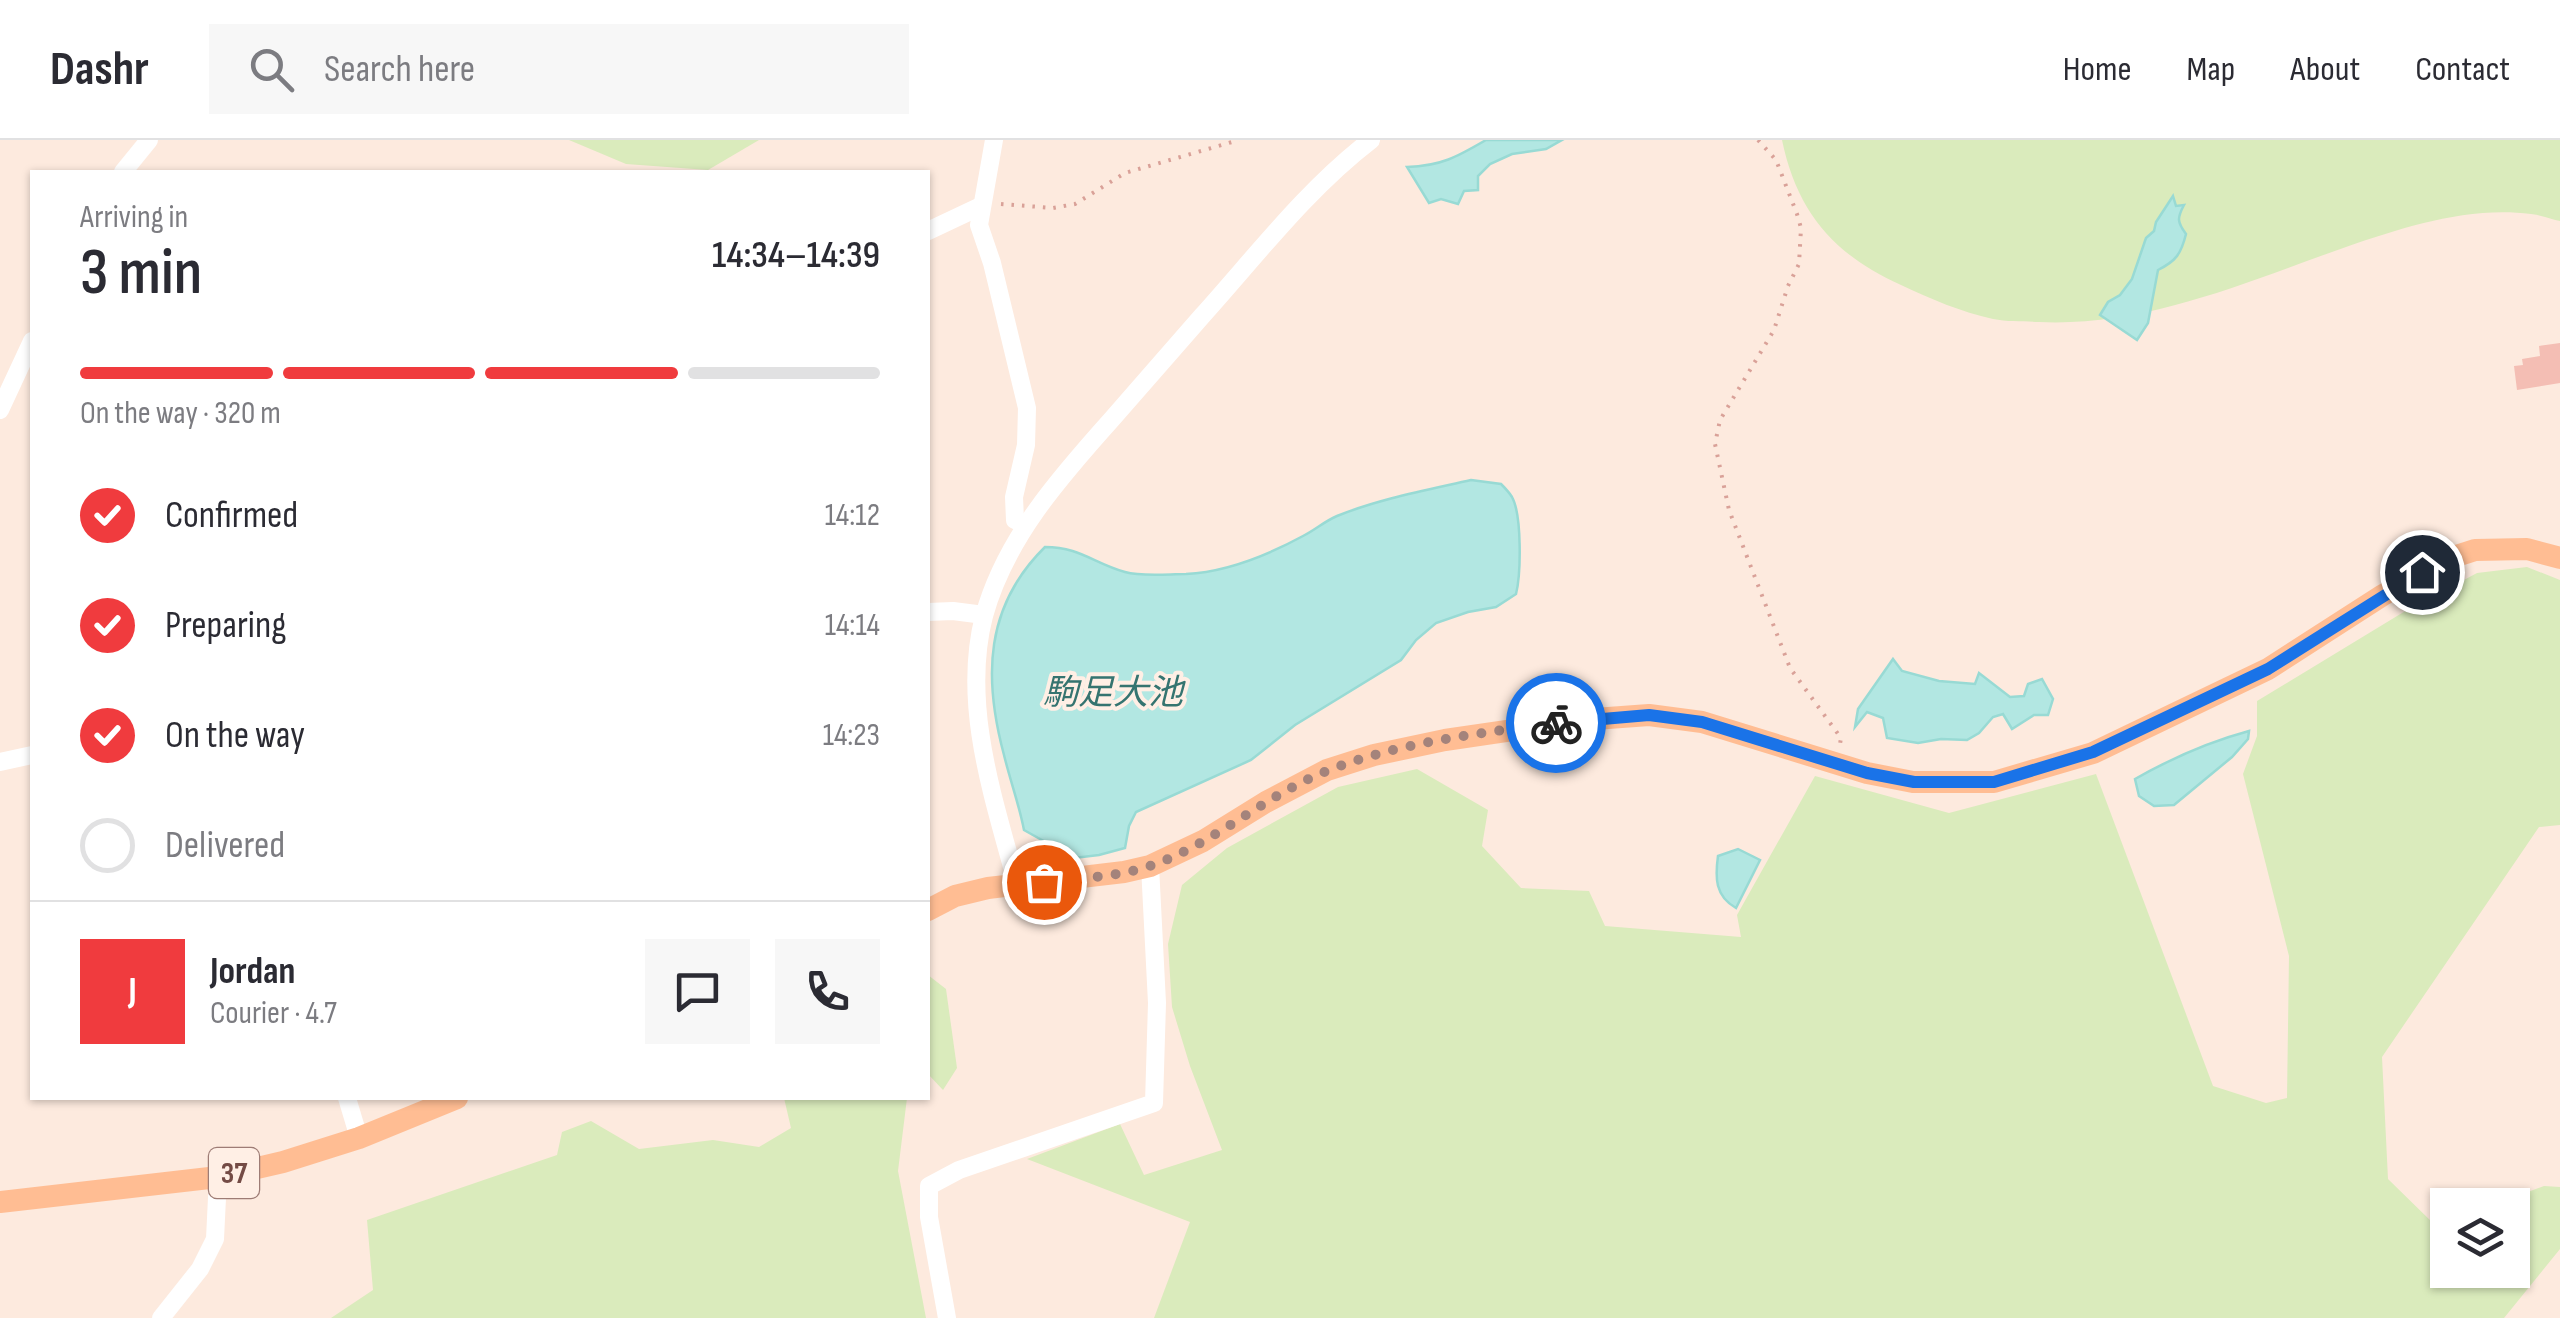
<!DOCTYPE html>
<html lang="en">
<head>
<meta charset="utf-8">
<style>
	:root { --surface:#fff; --page:#f7f7f7; --text:#2b2b33; --muted:#7c7c81; --line:#e1e1e2; --accent:#f03b3e }
	body { margin:0; font-family:"Sofia Sans Condensed","Noto Sans JP",sans-serif; background:var(--page); color:var(--text); height:100vh; display:flex; flex-direction:column; font-size:38px; white-space:nowrap }
	* { box-sizing:border-box; margin:0 }
	p { font-size:32px; color:var(--muted) }
	.icon { flex:none; width:55px; height:55px; fill:none; stroke:currentColor; stroke-width:2; stroke-linecap:round; stroke-linejoin:round }
	.map { position:relative; flex:1; overflow:hidden }
	.details { position:absolute; left:30px; top:30px; width:900px; height:930px; display:flex; flex-direction:column; background:var(--surface); border-radius:0px; box-shadow:0 2px 8px #0004 }
	.details>* { flex:none }
	.fabs { position:absolute; left:2430px; top:1048px; display:grid; gap:20px }
	.fabs a { display:grid; place-items:center; width:100px; height:100px; border-radius:0px; background:var(--surface); box-shadow:0 2px 8px #0004; font-size:50px }
	.pin { position:absolute; display:grid; place-items:center; width:85px; height:85px; color:#fff; margin:-42px; border:5px solid #fff; border-radius:50%; box-shadow:0 2px 10px #0007 }
	.courier { position:absolute; display:grid; place-items:center; width:100px; height:100px; margin:-50px; border:8px solid #1a73e8; border-radius:50%; background:#fff; color:#222; box-shadow:0 2px 12px #0007 }
	.summary em { font-style:normal; font-weight:600 }
	.summary div { display:flex; flex-direction:column-reverse }
	.summary { display:flex; align-items:center; justify-content:space-between; height:170px; padding:0 50px }
	h1 { font-size:65px; font-weight:600; line-height:75px }
	.bar { display:grid; grid-template-columns:repeat(4,1fr); gap:15px 10px; align-content:center; height:120px; padding:0 50px }
	.bar i { height:12px; border-radius:8px; background:var(--line) }
	.bar .current { background:var(--accent) }
	.bar p { grid-column:span 4 }
	.line { display:flex; align-items:center; gap:25px; padding:0 50px; border-top:2px solid var(--line) }
	.line div { flex:1 }
	.round { display:grid; place-items:center; flex:none; width:105px; height:105px; border-radius:0px; background:var(--page) }
	ol { padding:0 50px; list-style:none }
	li { display:flex; align-items:center; gap:30px; height:110px }
	li p { margin-inline-start:auto }
	li .icon { padding:10px; border-radius:50%; background:var(--accent); color:#fff; stroke-width:4 }
	li:last-child { color:var(--muted) }
	li i { width:55px; height:55px; border:5px solid var(--line); border-radius:50% }
	header { display:flex; align-items:center; gap:60px; box-sizing:border-box; height:140px; padding:0 50px; background:var(--surface); border-bottom:2px solid var(--line) }
	header strong { font-size:48px }
	nav { display:flex; gap:55px; margin-inline-start:auto; font-size:35px }
	.search { width:700px; height:90px; background:var(--page); display:flex; align-items:center; gap:25px; box-sizing:border-box; padding:0 35px; border-radius:0px; color:var(--muted); font-size:38px }
	.map>svg:first-child { display:block }
</style>
</head>
<body>
<header>
<strong>Dashr</strong>
<div class="search"><svg class="icon" aria-label="search" viewBox="0 0 24 24"><circle cx="10" cy="10" r="6"/><path d="M15 15l6 6"/></svg>Search here</div>
<nav><a>Home</a><a>Map</a><a>About</a><a>Contact</a></nav>
</header>
<div class="map">
<svg width="2560" height="1178" viewBox="0 0 2560 1178">
	<rect width="100%" height="100%" fill="#fdeade"/>
	<g fill="#daebbc">
		<polygon points="569,0 759,0 708,30 626,24"/>
		<path d="M1782,0H2560V81C2551,79 2540,75 2531,74C2468,66 2404,87 2346,107C2246,142 2146,187 2039,182C2024,181 2008,182 1993,179C1961,172 1931,159 1901,145C1834,115 1797,72 1782,0Z"/>
		<polygon points="2527,427 2560,440 2560,685 2539,687 2382,917 2388,1039 2435,1085 2447,1081 2448,1130 2512,1130 2512,1065 2492,1065 2544,1046 2560,1047 2560,1109 2504,1178 1154,1178 1190,1082 1027,1019 1120,984 1144,1035 1222,1010 1190,926 1172,867 1168,804 1182,745 1227,708 1338,647 1417,629 1488,670 1482,706 1521,748 1589,751 1605,786 1741,797 1737,775 1815,636 1949,673 2096,634 2213,946 2266,963 2287,958 2289,816 2243,634 2257,596 2257,561 2402,473 2477,433"/>
		<polygon points="928,835 946,849 957,928 943,950 928,934"/>
		<polygon points="784,958 907,958 898,1031 926,1178 331,1178 373,1150 367,1080 557,1015 562,992 591,981 639,1009 713,1000 759,1007 791,988"/>
	</g>
	<g fill="#b2e7e2" stroke="#98dad4" stroke-width="2.5">
		<path d="M1486,0H1562L1546,9L1512,14L1490,24L1478,36V50L1464,51L1458,64L1441,59L1429,63L1407,27C1441,26 1457,17 1486,0Z"/>
		<path d="M2173,56L2176,66L2184,65C2177,78 2177,82 2186,94C2181,114 2176,121 2158,130L2148,183L2137,200L2100,175L2108,162L2120,155L2132,139L2146,98L2154,91L2156,82Z"/>
		<path d="M1471,340L1501,344C1505,348 1509,352 1512,357C1522,375 1521,434 1516,454L1496,467L1468,472L1436,483L1416,500L1401,520L1295,585L1251,620L1136,672L1129,686L1125,708L1099,715L1074,718L1024,690C1019,664 1010,640 1004,615C983,537 985,466 1045,407C1080,407 1093,423 1125,432C1142,437 1168,434 1186,434C1226,432 1268,415 1303,396C1315,390 1325,381 1337,376C1379,359 1427,350 1471,340Z"/>
		<polygon points="1893,519 1902,531 1939,541 1975,544 1979,533 2010,557 2024,556 2028,544 2042,539 2053,559 2048,575 2034,575 2012,589 2003,574 1993,577 1979,593 1967,600 1941,599 1918,603 1887,598 1883,578 1867,572 1855,587 1858,569"/>
		<path d="M2249,591L2248,599L2232,617L2174,665L2154,666L2139,656L2135,639C2172,618 2208,602 2249,591Z"/>
		<path d="M1738,709L1760,720L1736,768C1715,756 1715,738 1718,716Z"/>
	</g>
	<polygon fill="#f4beb4" points="2560,203 2560,243 2517,250 2514,226 2523,225 2522,219 2540,216 2539,206"/>
	<g fill="none" stroke-linecap="round" stroke-linejoin="round">
		<g stroke="#d9a198" stroke-width="4" stroke-dasharray="2.5 8" stroke-linecap="butt">
			<polyline points="1758,0 1776,20 1797,74 1801,88 1799,124 1788,146 1774,190 1720,280 1715,304 1729,370 1790,528 1841,598 1840,604"/>
			<polyline points="1001,64 1053,68 1075,64 1125,33 1239,0"/>
		</g>
		<g stroke="#fff" stroke-width="18">
			<polyline points="994,0 979,85 992,123 1027,268 1026,305 1014,357 1015,380 1025,385"/>
			<polyline points="123,32 149,0"/>
			<polyline points="928,91 981,66"/>
			<polyline points="0,270 32,201"/>
			<polyline points="928,472 953,471 984,475"/>
			<polyline points="0,622 32,615"/>
			<path d="M1017,745C994,659 961,565 984,476C1005,399 1060,337 1112,279C1142,245 1172,210 1202,176C1256,116 1307,49 1371,0"/>
			<polyline points="347,958 359,998"/>
			<polyline points="161,1178 200,1129 215,1099 218,1037"/>
			<polyline points="947,1178 929,1077 929,1046 959,1030 1154,963 1157,863 1150,726"/>
		</g>
		<g stroke="#ffbd93" stroke-width="22">
			<polyline points="928,770 955,756 988,748 1124,732 1150,726 1203,701 1266,662 1327,630 1374,615 1445,600 1581,580 1649,575 1702,582 1867,633 1913,642 1994,642 2093,613 2268,529 2383,455 2447,419 2475,410 2527,409 2560,418"/>
			<polyline points="0,1062 218,1037 283,1022 359,998 457,958"/>
		</g>
	</g>
	<g fill="none" stroke-linecap="round" stroke-linejoin="round">
		<path stroke="#a4837b" stroke-width="10" stroke-dasharray="0 18" d="M1044,742C1079,738 1117,737 1150,726C1215,704 1267,653 1332,629C1402,602 1481,593 1556,583"/>
		<polyline stroke="#1a73e8" stroke-width="12" points="1556,583 1649,575 1702,582 1867,633 1914,642 1994,642 2093,612 2268,529 2422,432"/>
	</g>
	<g text-anchor="middle" stroke-width="8" stroke-linejoin="round" paint-order="stroke">
		<rect fill="#ffefe5" stroke="#9e7c75" stroke-width="2.5" x="209" y="1008" width="50" height="50" rx="8"/>
		<g font-size="30" font-weight="bold" fill="#744b45">
			<text x="234" y="1043">37</text>
		</g>
		<g font-size="35" font-style="italic" fill="#357470" stroke="#ffefe5">
			<text x="1113" y="564">駒足大池</text>
		</g>
	</g>
</svg>
<div class="fabs">
<a><svg class="icon" aria-label="layers" viewBox="0 0 24 24"><path d="M12 4l9 5-9 5-9-5zM3 14l9 5 9-5"/></svg></a>
</div>
<div class="pin" style="left:1044px;top:742px;background:#ea580c"><svg class="icon" aria-label="bag" viewBox="0 0 24 24"><path d="M5 8h14l-1 12H6zM9 8a3 3 0 0 1 6 0"/></svg></div>
<div class="pin" style="left:2422px;top:432px;background:#1f2937"><svg class="icon" aria-label="home" viewBox="0 0 24 24"><path d="M3 11l9-7 9 7M6 9v11h12V9"/></svg></div>
<div class="courier" style="left:1556px;top:583px"><svg class="icon" aria-label="bike" viewBox="0 0 24 24"><circle cx="6" cy="16" r="4"/><circle cx="18" cy="16" r="4"/><path d="M6 16l4-8h5l3 8M10 8l3 8H6M13 5h3"/></svg></div>
<section class="details">
<div class="summary"><div><h1>3 min</h1><p>Arriving in</p></div><em>14:34–14:39</em></div>
<div class="bar"><i class="current"></i><i class="current"></i><i class="current"></i><i></i><p>On the way · 320 m</p></div>
<ol>
<li><svg class="icon" aria-label="check" viewBox="0 0 24 24"><path d="M5 12l5 5 9-10"/></svg>Confirmed<p>14:12</p></li>
<li><svg class="icon" aria-label="check" viewBox="0 0 24 24"><path d="M5 12l5 5 9-10"/></svg>Preparing<p>14:14</p></li>
<li><svg class="icon" aria-label="check" viewBox="0 0 24 24"><path d="M5 12l5 5 9-10"/></svg>On the way<p>14:23</p></li>
<li><i></i>Delivered</li>
</ol>
<div class="line" style="height:180px"><b class="round" style="background:var(--accent);color:#fff">J</b><div><b>Jordan</b><p>Courier · 4.7</p></div><a class="round"><svg class="icon" aria-label="chat" viewBox="0 0 24 24"><path d="M4 5h16v11H9l-5 4z"/></svg></a><a class="round"><svg class="icon" aria-label="phone" viewBox="0 0 24 24"><path d="M5 4h4l2 5-3 2q2 4 5 5l2-3 5 2v4C11 20 4 13 5 4z"/></svg></a></div>
</section>
</div>
</body>
</html>
